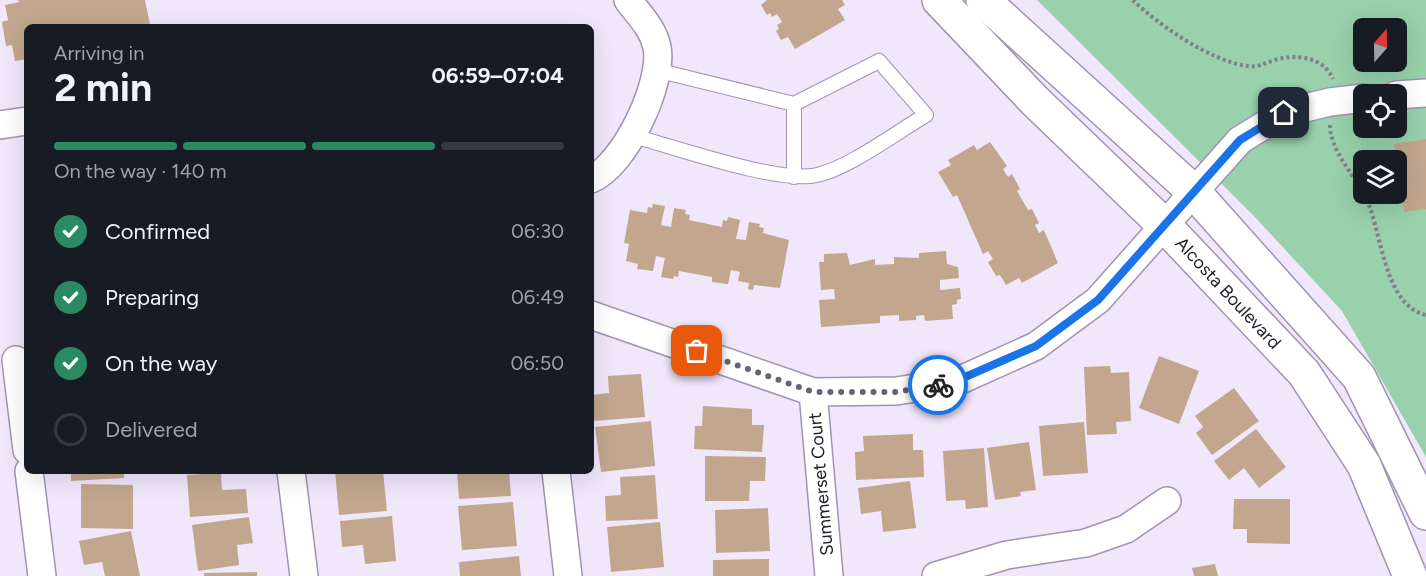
<!DOCTYPE html>
<html lang="en">
<head>
<meta charset="utf-8">
<style>
	:root { --surface:#171b24; --page:#242831; --text:#f1f3f6; --muted:#9ea1a6; --line:#363941; --accent:#2c8a62 }
	body { margin:0; font-family:Figtree,sans-serif; background:var(--page); color:var(--text); height:100vh; display:flex; flex-direction:column; font-size:22px; white-space:nowrap }
	* { box-sizing:border-box; margin:0 }
	p { font-size:20px; color:var(--muted) }
	.icon { flex:none; width:33px; height:33px; fill:none; stroke:currentColor; stroke-width:2; stroke-linecap:round; stroke-linejoin:round }
	.map { position:relative; flex:1; overflow:hidden }
	.sheet { position:absolute; left:24px; top:24px; width:570px; height:450px; display:flex; flex-direction:column; background:var(--surface); border-radius:9px; box-shadow:0 6px 24px #0002 }
	.sheet>* { flex:none }
	.needle { width:39px; rotate:20deg }
	.tools { position:absolute; left:1353px; top:18px; display:grid; gap:12px }
	.tools a { display:grid; place-items:center; width:54px; height:54px; border-radius:9px; background:var(--surface); box-shadow:0 6px 24px #0002; font-size:30px }
	.pin { position:absolute; display:grid; place-items:center; width:51px; height:51px; color:#fff; margin:-26px; border-radius:12px; box-shadow:0 3px 9px #0006 }
	.courier { position:absolute; display:grid; place-items:center; width:60px; height:60px; margin:-30px; border:4px solid #1a73e8; border-radius:50%; background:#fff; color:#222; box-shadow:0 2px 8px #0007 }
	.headline em { font-style:normal; font-weight:700 }
	.headline div { display:flex; flex-direction:column-reverse }
	.headline { display:flex; align-items:center; justify-content:space-between; height:102px; padding:0 30px }
	h1 { font-size:39px; font-weight:700; line-height:45px }
	.bar { display:grid; grid-template-columns:repeat(4,1fr); gap:9px 6px; align-content:center; height:72px; padding:0 30px }
	.bar i { height:8px; border-radius:4px; background:var(--line) }
	.bar .current { background:var(--accent) }
	.bar p { grid-column:span 4 }
	ol { padding:0 30px; list-style:none }
	li { display:flex; align-items:center; gap:18px; height:66px }
	li p { margin-inline-start:auto }
	li .icon { padding:6px; border-radius:50%; background:var(--accent); color:#fff; stroke-width:4 }
	li:last-child { color:var(--muted) }
	li i { width:33px; height:33px; border:3px solid var(--line); border-radius:50% }
	.map>svg:first-child { display:block }
</style>
</head>
<body>
<div class="map">
<svg width="1426" height="576" viewBox="0 0 1426 576">
	<rect width="100%" height="100%" fill="#f0e7fb"/>
	<path fill="#98d1ab" fill-rule="evenodd" d="M1037,0H1426V457L1342,311L1253,215ZM1364,28H1396V62H1364ZM1364,94H1396V128H1364ZM1364,160H1396V194H1364Z"/>
	<g fill="#c2a78e">
		<polygon points="18,0 145,0 150,25 143,27 27,27 27,59 15,61 12,45 6,46 2,22 8,20 5,5 19,2"/>
		<polygon points="767,0 842,0 845,5 838,9 845,20 795,49 788,37 781,40 776,31 779,29 777,25 782,22 777,14 772,17 770,13 767,15 761,5"/>
		<polygon points="1426,139 1426,209 1404,212 1394,144"/>
		<polygon points="990,142 1007,166 1003,169 1008,177 1012,174 1020,189 1017,191 1028,210 1032,209 1039,223 1035,225 1039,233 1044,230 1058,263 1022,283 1019,278 1006,285 1000,275 996,276 988,262 993,259 988,251 983,254 957,195 953,197 938,172 951,165 948,160 974,145 977,150"/>
		<polygon points="653,204 665,206 661,225 671,227 674,208 686,210 685,214 690,215 689,220 722,227 723,220 727,221 728,217 740,220 736,239 746,240 749,222 760,224 759,227 764,228 763,233 789,240 780,288 754,285 753,290 748,289 749,283 738,281 740,272 731,270 728,284 712,282 712,277 679,271 678,277 674,276 673,279 661,277 665,258 656,256 653,271 637,269 638,264 626,261 629,244 624,243 630,210 647,213 648,207 652,208"/>
		<polygon points="946,251 947,264 958,267 959,278 940,280 940,290 960,288 961,299 957,300 957,304 952,305 953,319 925,321 924,315 916,316 916,320 899,321 899,315 880,316 880,323 821,327 819,300 835,299 834,289 821,290 819,262 824,262 824,254 847,253 850,265 875,259 875,265 894,264 894,257 919,258 919,253"/>
		<polygon points="1159,356 1199,371 1179,424 1139,408"/>
		<polygon points="1110,366 1111,373 1129,372 1131,421 1116,422 1117,434 1087,435 1084,367"/>
		<polygon points="641,374 645,417 593,421 591,395 609,393 608,376"/>
		<polygon points="1234,388 1259,421 1212,455 1196,433 1203,427 1195,416"/>
		<polygon points="703,406 752,409 752,425 764,425 762,452 694,449 695,426 702,426"/>
		<polygon points="651,421 655,466 601,472 595,427"/>
		<polygon points="1084,422 1088,473 1043,476 1039,426"/>
		<polygon points="1256,429 1286,467 1259,488 1244,468 1229,480 1214,461"/>
		<polygon points="913,434 913,450 923,450 924,477 856,480 855,452 864,451 863,436"/>
		<polygon points="1029,442 1036,490 1020,492 1021,496 995,500 987,448"/>
		<polygon points="984,448 988,507 966,509 965,500 946,501 943,451"/>
		<polygon points="705,456 766,457 765,481 750,481 749,501 705,501"/>
		<polygon points="71,471 124,471 124,478 71,481"/>
		<polygon points="335,471 383,471 387,511 339,515"/>
		<polygon points="457,471 509,471 511,496 459,499"/>
		<polygon points="221,473 222,490 246,489 248,513 190,517 187,475"/>
		<polygon points="655,475 658,519 606,521 605,496 621,495 620,477"/>
		<polygon points="910,481 916,528 883,532 881,511 861,514 858,488"/>
		<polygon points="81,484 133,485 133,529 81,528"/>
		<polygon points="1234,499 1290,499 1290,544 1247,543 1247,529 1233,529"/>
		<polygon points="513,502 517,546 462,550 458,506"/>
		<polygon points="768,508 770,551 716,553 715,510"/>
		<polygon points="392,516 396,561 365,564 363,545 342,547 340,521"/>
		<polygon points="249,517 253,543 237,545 239,565 198,571 192,525"/>
		<polygon points="660,522 664,567 611,572 607,527"/>
		<polygon points="131,531 140,576 105,576 102,562 84,565 79,541"/>
		<polygon points="519,556 521,576 460,576 459,562"/>
		<polygon points="769,559 769,576 713,576 713,560"/>
		<polygon points="1215,564 1218,576 1194,576 1192,568"/>
		<polygon points="257,572 257,576 204,576 204,573"/>
	</g>
	<g fill="none" stroke-linecap="round" stroke-linejoin="round">
		<g stroke="#a193b1" stroke-width="16">
			<g id="service">
				<path d="M633,136C675,147 779,184 817,175C849,168 897,132 926,115L879,61L794,104L656,70"/>
				<polyline points="794,177 794,104"/>
			</g>
		</g>
		<g stroke="#a193b1" stroke-width="30">
			<g id="minor">
				<polyline points="1396,95 1426,93"/>
				<polyline points="0,125 27,121"/>
				<path d="M591,179C625,165 664,82 657,47C653,28 639,15 628,0"/>
				<polyline points="591,315 813,392 896,391 956,382 1036,346 1098,300 1240,140 1284,113 1330,102 1364,98"/>
				<polyline points="16,360 27,450"/>
				<polyline points="813,392 829,576"/>
				<polyline points="29,471 42,576"/>
				<polyline points="291,471 304,576"/>
				<polyline points="556,471 568,576"/>
				<polyline points="936,576 1007,555 1086,543 1126,529 1167,501"/>
			</g>
		</g>
		<g stroke="#a193b1" stroke-width="36">
			<g id="secondary">
				<polyline points="939,0 1034,100 1165,226 1304,373 1364,465 1410,576"/>
				<polyline points="983,0 1193,191 1359,377 1426,513"/>
			</g>
		</g>
		<g stroke="#837c8b" stroke-width="4" stroke-dasharray="3 3" stroke-linecap="butt">
			<path d="M1133,0C1158,25 1211,61 1247,66C1259,68 1267,62 1278,59C1299,54 1324,58 1333,79"/>
			<path d="M1330,125C1330,149 1352,173 1364,193"/>
			<path d="M1364,194C1382,226 1382,305 1426,315"/>
		</g>
		<use href="#service" stroke="#fff" stroke-width="14"/>
		<use href="#minor" stroke="#fff" stroke-width="27"/>
		<use href="#secondary" stroke="#fff" stroke-width="33"/>
	</g>
	<g fill="none" stroke-linecap="round" stroke-linejoin="round">
		<polyline stroke="#696271" stroke-width="6" stroke-dasharray="0 10.8" points="697,351 813,392 896,392 938,385"/>
		<polyline stroke="#1a73e8" stroke-width="8" points="938,385 956,381 1036,346 1098,300 1240,140 1284,113"/>
	</g>
	<g text-anchor="middle" stroke-width="5" stroke-linejoin="round" paint-order="stroke">
		<g font-size="18" fill="#201b26" stroke="#fff">
			<text transform="translate(1228 293) rotate(47)" y="6">Alcosta Boulevard</text>
			<text transform="translate(821 484) rotate(-95)" y="6">Summerset Court</text>
		</g>
	</g>
</svg>
<div class="tools">
<a><svg class="needle" viewBox="-14 -14 28 28"><path d="M0-13l5 13h-10z" fill="#e53935"/><path d="M0 13l5-13h-10z" fill="#9ea1a6"/></svg></a>
<a><svg class="icon" aria-label="locate" viewBox="0 0 24 24"><circle cx="12" cy="12" r="6"/><path d="M12 2v4M12 18v4M2 12h4M18 12h4"/></svg></a>
<a><svg class="icon" aria-label="layers" viewBox="0 0 24 24"><path d="M12 4l9 5-9 5-9-5zM3 14l9 5 9-5"/></svg></a>
</div>
<div class="pin" style="left:697px;top:351px;background:#ea580c"><svg class="icon" aria-label="bag" viewBox="0 0 24 24"><path d="M5 8h14l-1 12H6zM9 8a3 3 0 0 1 6 0"/></svg></div>
<div class="pin" style="left:1284px;top:113px;background:#1f2937"><svg class="icon" aria-label="home" viewBox="0 0 24 24"><path d="M3 11l9-7 9 7M6 9v11h12V9"/></svg></div>
<div class="courier" style="left:938px;top:385px"><svg class="icon" aria-label="bike" viewBox="0 0 24 24"><circle cx="6" cy="16" r="4"/><circle cx="18" cy="16" r="4"/><path d="M6 16l4-8h5l3 8M10 8l3 8H6M13 5h3"/></svg></div>
<section class="sheet">
<div class="headline"><div><h1>2 min</h1><p>Arriving in</p></div><em>06:59–07:04</em></div>
<div class="bar"><i class="current"></i><i class="current"></i><i class="current"></i><i></i><p>On the way · 140 m</p></div>
<ol>
<li><svg class="icon" aria-label="check" viewBox="0 0 24 24"><path d="M5 12l5 5 9-10"/></svg>Confirmed<p>06:30</p></li>
<li><svg class="icon" aria-label="check" viewBox="0 0 24 24"><path d="M5 12l5 5 9-10"/></svg>Preparing<p>06:49</p></li>
<li><svg class="icon" aria-label="check" viewBox="0 0 24 24"><path d="M5 12l5 5 9-10"/></svg>On the way<p>06:50</p></li>
<li><i></i>Delivered</li>
</ol>
</section>
</div>
</body>
</html>
